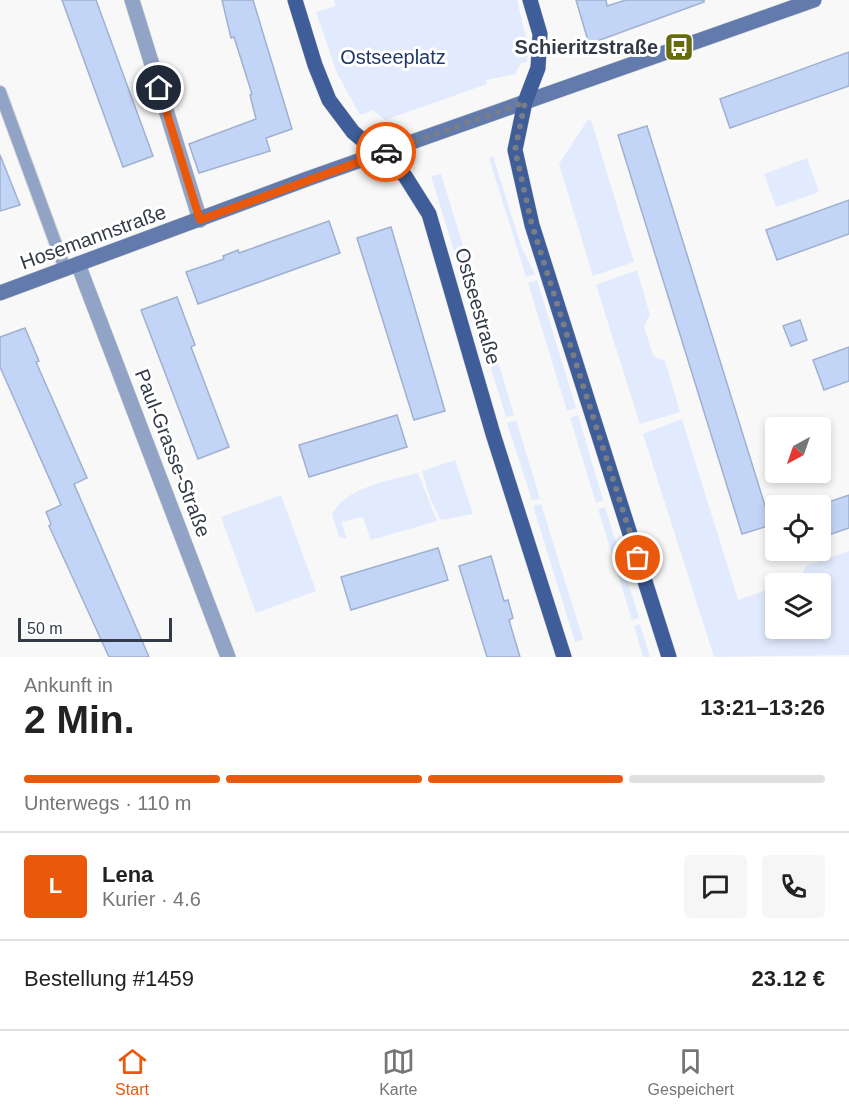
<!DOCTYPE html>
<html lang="de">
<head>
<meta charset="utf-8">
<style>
	:root { --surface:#fff; --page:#f6f6f6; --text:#222; --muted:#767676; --line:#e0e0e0; --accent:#ea580c }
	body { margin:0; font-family:Helvetica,sans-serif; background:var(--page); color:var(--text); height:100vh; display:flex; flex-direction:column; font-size:22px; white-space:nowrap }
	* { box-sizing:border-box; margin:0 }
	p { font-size:20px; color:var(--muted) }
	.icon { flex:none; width:33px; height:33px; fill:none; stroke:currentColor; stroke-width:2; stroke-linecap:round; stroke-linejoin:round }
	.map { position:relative; height:657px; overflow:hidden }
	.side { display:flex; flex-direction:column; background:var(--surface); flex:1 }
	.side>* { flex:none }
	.needle { width:39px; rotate:220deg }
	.fabs { position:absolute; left:765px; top:417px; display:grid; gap:12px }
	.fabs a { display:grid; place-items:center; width:66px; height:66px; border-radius:6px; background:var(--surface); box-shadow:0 3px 9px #0003; font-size:30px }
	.scale { position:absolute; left:18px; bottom:15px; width:154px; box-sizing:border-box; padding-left:6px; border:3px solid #343b48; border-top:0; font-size:16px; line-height:21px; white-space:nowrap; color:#343b48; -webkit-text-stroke:4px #fff; paint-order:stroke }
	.pin { position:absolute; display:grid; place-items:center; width:51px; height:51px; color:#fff; margin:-26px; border:3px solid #fff; border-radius:50%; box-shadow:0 2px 6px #0007 }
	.courier { position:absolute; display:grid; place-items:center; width:60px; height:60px; margin:-30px; border:4px solid #ea580c; border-radius:50%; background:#fff; color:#222; box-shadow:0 2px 8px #0007 }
	.overview em { font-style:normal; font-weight:800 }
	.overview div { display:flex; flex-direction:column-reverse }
	.overview { display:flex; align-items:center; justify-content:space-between; height:102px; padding:0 24px }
	h1 { font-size:39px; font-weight:800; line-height:45px }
	.bar { display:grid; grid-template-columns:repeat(4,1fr); gap:9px 6px; align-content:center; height:72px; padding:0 24px }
	.bar i { height:8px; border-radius:4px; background:var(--line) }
	.bar .current { background:var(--accent) }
	.bar p { grid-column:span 4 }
	.line { display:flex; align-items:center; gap:15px; padding:0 24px; border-top:2px solid var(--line) }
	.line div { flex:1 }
	.round { display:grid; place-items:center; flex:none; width:63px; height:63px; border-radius:6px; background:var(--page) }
	.menu { display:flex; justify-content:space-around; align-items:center; height:84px; border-top:2px solid var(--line); background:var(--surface); font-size:16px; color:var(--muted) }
	.menu a { display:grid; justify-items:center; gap:3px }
	.menu .current { color:var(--accent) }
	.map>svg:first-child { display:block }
</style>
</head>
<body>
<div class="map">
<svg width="849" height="657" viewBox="0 0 849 657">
	<rect width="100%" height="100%" fill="#f8f8f8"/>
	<g fill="#e1ebfd">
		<polygon points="334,0 517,0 528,46 527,62 521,63 515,74 486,80 487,84 385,120 373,110 360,115 337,73 316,12 335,6"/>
		<polygon points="591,120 634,262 593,276 559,164 587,121"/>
		<polygon points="493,156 521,246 535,274 526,277 489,158"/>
		<polygon points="807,158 819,192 776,207 764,174"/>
		<polygon points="441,174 479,297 469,300 431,176"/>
		<polygon points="637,270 650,315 644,326 653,356 665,361 680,412 640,424 596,285"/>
		<polygon points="537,280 576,408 567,411 528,283"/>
		<polygon points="480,302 514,415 506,417 471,305"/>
		<polygon points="578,415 603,500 596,503 570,418"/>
		<polygon points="682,419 738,600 775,587 776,628 820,628 820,584 786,583 800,578 806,566 849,551 849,655 714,657 643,434"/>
		<polygon points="516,420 540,499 532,500 507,423"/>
		<polygon points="455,460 473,514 441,520 431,501 422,471"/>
		<path d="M418,473L437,521L371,540L363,517L341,522L347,539L339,537L332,514C347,486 390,481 418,473Z"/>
		<polygon points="281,495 316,591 256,613 221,517"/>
		<polygon points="541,504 583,639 575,642 533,506"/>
		<polygon points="605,507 639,618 632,620 598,509"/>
		<polygon points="640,624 650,657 643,657 634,626"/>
	</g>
	<g fill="#c3d5f6" stroke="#9fb0d0" stroke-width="1.5">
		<polygon points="62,0 96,0 153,156 123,167"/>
		<polygon points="222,0 253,0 292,129 266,138 270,151 199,173 189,144 256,119 250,95 252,94 234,37 231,38"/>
		<polygon points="576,0 606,0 607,6 626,0 704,0 704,2 589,44"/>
		<polygon points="849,52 849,86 730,128 720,99"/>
		<polygon points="647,126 771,525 742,534 618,135"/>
		<polygon points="0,155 20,205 0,211"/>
		<polygon points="849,200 849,234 777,260 766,230"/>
		<polygon points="329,221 340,253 198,304 186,272 224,259 223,256 238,250 239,253"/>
		<polygon points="391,227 445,411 414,420 357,238"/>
		<polygon points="177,297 195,345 191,347 229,447 198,459 141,310"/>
		<polygon points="800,320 807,340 791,346 783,326"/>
		<polygon points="25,328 39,361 36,362 87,478 74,484 149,657 109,657 49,526 51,524 46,512 61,505 0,367 0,337"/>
		<polygon points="849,347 849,381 824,390 813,360"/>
		<polygon points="397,415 407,447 309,477 299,445"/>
		<polygon points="849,495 849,528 820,538 820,505"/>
		<polygon points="438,548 448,580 351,610 341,577"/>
		<polygon points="491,556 504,601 508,600 513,618 509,620 520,657 487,657 459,566"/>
	</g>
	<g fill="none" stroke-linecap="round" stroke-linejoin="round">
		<g stroke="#d5d6d8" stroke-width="14">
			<polyline id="lane" points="0,92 65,269"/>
		</g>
		<g stroke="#d5d6d8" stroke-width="16">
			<g id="street">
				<polyline points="132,0 200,220"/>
				<polyline points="78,264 228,657"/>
			</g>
		</g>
		<g stroke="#d5d6d8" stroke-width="16">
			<polyline id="secondary" points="0,293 307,179 814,0"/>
		</g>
		<g stroke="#d5d6d8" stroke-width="16">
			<g id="primary">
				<polyline points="295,0 315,65 329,100 353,132 405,176 429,214 493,434 564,657"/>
				<polyline points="530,0 540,34 538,68 525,102 515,150 532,225 669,657"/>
			</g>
		</g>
		<use href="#lane" stroke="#92a4c6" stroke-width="12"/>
		<use href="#street" stroke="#92a4c6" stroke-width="15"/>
		<use href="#secondary" stroke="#627bac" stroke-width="15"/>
		<use href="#primary" stroke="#3f5d98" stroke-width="15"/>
	</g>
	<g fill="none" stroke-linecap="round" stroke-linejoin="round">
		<polyline stroke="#797d86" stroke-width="6" stroke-dasharray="0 10.8" points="386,152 525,102 515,150 532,225 638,558"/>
		<polyline stroke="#ea580c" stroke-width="8" points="159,88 200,220 386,152"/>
	</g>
	<defs>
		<g id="bus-square" transform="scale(1.5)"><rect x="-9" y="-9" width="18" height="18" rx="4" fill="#666b0d" stroke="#fff"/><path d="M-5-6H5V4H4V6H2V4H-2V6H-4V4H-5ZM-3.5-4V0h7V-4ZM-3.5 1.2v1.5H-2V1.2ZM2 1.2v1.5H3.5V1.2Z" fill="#fff"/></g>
	</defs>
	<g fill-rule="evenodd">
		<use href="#bus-square" x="679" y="47"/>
	</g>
	<g text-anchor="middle" stroke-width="6" stroke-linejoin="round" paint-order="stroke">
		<g font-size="20" font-weight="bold" fill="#343b48" stroke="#fff" text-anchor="end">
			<text x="658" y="54">Schieritzstraße</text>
		</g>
		<g font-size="20" fill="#213868" stroke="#fff">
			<text x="393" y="64">Ostseeplatz</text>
		</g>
		<g font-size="20" fill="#343b48" stroke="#fff">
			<text transform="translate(93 237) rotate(-20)" y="7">Hosemannstraße</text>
			<text transform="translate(478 306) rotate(74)" y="7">Ostseestraße</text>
			<text transform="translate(173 453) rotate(69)" y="7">Paul-Grasse-Straße</text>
		</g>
	</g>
</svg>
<div class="fabs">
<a><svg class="needle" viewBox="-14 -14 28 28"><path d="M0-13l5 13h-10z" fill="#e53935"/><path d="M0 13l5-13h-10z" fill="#767676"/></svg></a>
<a><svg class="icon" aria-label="locate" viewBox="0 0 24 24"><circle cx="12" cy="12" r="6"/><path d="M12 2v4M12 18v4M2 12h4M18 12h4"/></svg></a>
<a><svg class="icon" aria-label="layers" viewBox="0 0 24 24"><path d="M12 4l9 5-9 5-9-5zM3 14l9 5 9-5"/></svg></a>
</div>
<div class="scale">50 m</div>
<div class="pin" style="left:638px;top:558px;background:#ea580c"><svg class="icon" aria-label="bag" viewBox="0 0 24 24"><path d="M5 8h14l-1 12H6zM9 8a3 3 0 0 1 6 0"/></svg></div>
<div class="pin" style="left:159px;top:88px;background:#1f2937"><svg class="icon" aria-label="home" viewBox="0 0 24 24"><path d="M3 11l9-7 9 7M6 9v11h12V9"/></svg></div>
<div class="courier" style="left:386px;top:152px"><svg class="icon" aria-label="car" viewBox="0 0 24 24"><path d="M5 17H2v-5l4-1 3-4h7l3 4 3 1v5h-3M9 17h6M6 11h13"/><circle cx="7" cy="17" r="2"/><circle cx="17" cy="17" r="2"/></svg></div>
</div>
<section class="side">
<div class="overview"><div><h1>2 Min.</h1><p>Ankunft in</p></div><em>13:21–13:26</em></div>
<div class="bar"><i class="current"></i><i class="current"></i><i class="current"></i><i></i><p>Unterwegs · 110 m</p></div>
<div class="line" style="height:108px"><b class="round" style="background:var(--accent);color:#fff">L</b><div><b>Lena</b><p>Kurier · 4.6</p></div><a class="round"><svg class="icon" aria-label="chat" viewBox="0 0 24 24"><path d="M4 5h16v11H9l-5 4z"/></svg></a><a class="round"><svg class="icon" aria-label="phone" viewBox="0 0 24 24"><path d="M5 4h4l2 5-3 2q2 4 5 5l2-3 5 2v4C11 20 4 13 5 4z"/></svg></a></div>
<div class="line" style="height:78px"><div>Bestellung #1459</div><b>23.12 €</b></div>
</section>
<nav class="menu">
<a class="current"><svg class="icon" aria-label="home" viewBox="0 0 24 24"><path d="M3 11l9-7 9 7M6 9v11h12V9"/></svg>Start</a>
<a><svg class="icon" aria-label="map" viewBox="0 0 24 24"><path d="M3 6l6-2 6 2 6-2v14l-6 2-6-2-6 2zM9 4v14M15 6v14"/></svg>Karte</a>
<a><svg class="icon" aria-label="saved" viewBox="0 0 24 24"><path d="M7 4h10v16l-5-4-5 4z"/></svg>Gespeichert</a>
</nav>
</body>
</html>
